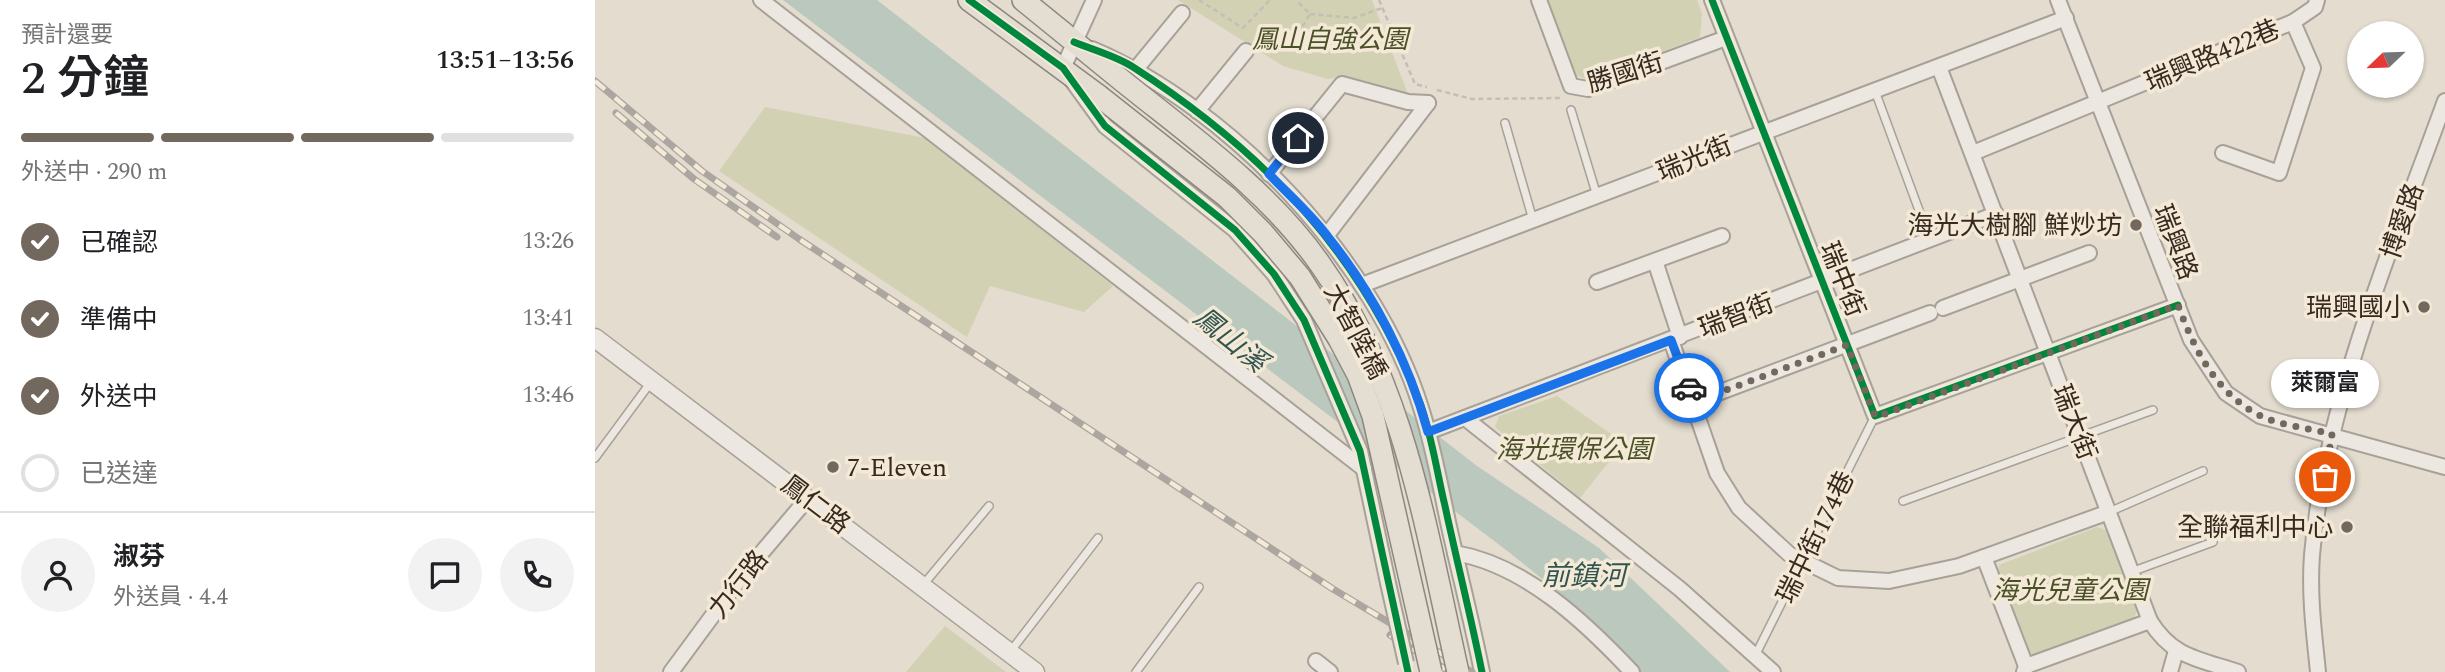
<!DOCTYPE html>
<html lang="zh-TW">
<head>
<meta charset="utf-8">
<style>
	:root { --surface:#fff; --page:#f2f2f2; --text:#202124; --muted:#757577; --line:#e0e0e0; --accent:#73685d }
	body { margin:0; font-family:Spectral,"Noto Sans TC",serif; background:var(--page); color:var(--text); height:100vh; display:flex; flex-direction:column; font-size:26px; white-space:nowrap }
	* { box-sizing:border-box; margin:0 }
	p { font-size:23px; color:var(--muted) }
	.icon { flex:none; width:38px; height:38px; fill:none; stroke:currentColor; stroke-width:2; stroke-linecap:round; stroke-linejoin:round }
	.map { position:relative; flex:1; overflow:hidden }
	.panel { display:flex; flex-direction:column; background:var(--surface); width:595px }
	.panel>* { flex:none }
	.needle { width:46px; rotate:247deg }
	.fabs { position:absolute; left:1752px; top:21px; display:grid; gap:14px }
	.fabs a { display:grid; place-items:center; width:77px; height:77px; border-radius:50%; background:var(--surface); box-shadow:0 2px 5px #0004; font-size:35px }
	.pin { position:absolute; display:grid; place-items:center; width:60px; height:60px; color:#fff; margin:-30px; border:4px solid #fff; border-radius:50%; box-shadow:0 2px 7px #0007 }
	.courier { position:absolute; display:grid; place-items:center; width:70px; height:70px; margin:-35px; border:5px solid #1a73e8; border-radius:50%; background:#fff; color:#222; box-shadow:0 2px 9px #0007 }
	.bubble { position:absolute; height:49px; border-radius:24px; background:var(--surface); box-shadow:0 2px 5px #0004; font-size:23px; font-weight:600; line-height:49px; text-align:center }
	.summary em { font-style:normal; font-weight:600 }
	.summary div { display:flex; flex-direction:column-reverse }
	.summary { display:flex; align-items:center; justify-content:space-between; height:119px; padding:0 21px }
	h1 { font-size:46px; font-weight:600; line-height:52px }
	.bar { display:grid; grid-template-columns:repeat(4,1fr); gap:10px 7px; align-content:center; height:84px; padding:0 21px }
	.bar i { height:9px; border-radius:5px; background:var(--line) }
	.bar .current { background:var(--accent) }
	.bar p { grid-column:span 4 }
	.line { display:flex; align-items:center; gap:18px; padding:0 21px; border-top:2px solid var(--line) }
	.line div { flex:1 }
	.round { display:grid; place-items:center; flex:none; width:74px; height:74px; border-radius:37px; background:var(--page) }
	ol { padding:0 21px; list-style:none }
	li { display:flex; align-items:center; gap:21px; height:77px }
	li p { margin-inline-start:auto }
	li .icon { padding:7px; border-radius:50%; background:var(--accent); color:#fff; stroke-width:4 }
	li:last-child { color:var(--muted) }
	li i { width:38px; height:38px; border:4px solid var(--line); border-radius:50% }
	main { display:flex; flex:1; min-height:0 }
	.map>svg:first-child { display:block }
</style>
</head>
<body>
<main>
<section class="panel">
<div class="summary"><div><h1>2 分鐘</h1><p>預計還要</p></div><em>13:51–13:56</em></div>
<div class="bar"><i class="current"></i><i class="current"></i><i class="current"></i><i></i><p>外送中 · 290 m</p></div>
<ol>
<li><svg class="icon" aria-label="check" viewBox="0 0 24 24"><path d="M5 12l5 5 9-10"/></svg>已確認<p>13:26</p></li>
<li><svg class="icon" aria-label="check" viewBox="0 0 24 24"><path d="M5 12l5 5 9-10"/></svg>準備中<p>13:41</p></li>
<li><svg class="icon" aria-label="check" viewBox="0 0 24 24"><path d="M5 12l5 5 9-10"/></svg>外送中<p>13:46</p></li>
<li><i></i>已送達</li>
</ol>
<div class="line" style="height:126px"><a class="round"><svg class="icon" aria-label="person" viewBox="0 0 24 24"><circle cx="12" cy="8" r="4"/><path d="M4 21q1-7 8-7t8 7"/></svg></a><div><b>淑芬</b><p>外送員 · 4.4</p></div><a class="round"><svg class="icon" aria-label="chat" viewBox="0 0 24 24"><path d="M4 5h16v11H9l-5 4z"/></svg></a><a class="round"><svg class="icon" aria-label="phone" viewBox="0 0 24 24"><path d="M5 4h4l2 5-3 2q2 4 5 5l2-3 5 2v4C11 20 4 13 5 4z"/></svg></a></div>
</section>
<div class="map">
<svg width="1850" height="672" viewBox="0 0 1850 672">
	<rect width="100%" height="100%" fill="#e3dccf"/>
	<g fill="#d3d1b3">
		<polygon points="583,0 777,0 813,94 748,76 733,79 688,66"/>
		<polygon points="952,0 1102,0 1107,14 1105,37 993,80 979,74"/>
		<polygon points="170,107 330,138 518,286 489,312 395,286 372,337 124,171"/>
		<polygon points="962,396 1029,443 985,498 900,427 904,416"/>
		<polygon points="1502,527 1514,531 1543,608 1538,621 1439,655 1430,649 1402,577 1404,565"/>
		<polygon points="350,626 411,672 311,672"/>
	</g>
	<polygon fill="#bac8be" points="188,0 282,0 882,466 1004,548 1135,672 1057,672 1046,658 915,553"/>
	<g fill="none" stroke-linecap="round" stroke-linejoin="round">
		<polyline stroke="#bac8be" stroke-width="28" points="986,603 1050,672"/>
		<g stroke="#a8a198" stroke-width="10">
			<g id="service">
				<polyline points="1280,91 1335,240"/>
				<polyline points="976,110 1002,196"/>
				<polyline points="910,123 938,220"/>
				<polyline points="0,458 56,382"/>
				<polyline points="1308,501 1558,410"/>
				<polyline points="1514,512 1608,471"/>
				<polyline points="1536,572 1618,542"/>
				<polyline points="328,585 394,506"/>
				<polyline points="415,652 503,538"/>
				<polyline points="1160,656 1280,416"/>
				<polyline points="541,672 604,587"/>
			</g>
		</g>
		<g stroke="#a8a198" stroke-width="18">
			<g id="minor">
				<polyline points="166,0 769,469"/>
				<polyline points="499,0 468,68 510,126 640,230 679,274 709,320 765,451 793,583"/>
				<polyline points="944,0 976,86 993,89 1131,38"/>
				<polyline points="1117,0 1280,416 1583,305"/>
				<polyline points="1463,0 1596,340 1631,393 1665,416 1850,467"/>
				<path d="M497,49C636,108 781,262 826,408C838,445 845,484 853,522C864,572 877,622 887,672"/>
				<path d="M1344,67L1555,621C1578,658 1604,659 1643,672"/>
				<polyline points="541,69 587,13"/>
				<polyline points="602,111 651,51"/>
				<polyline points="1378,153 1698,22 1720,7 1722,0"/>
				<polyline points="1628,153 1684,173 1718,68 1698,22"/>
				<polyline points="674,174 747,84 813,102 833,103"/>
				<polyline points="732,235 833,103"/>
				<polyline points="1060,261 1085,337"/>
				<polyline points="1002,282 1127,236"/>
				<polyline points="767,285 1471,18"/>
				<polyline points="1348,308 1494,253"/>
				<polyline points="1076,340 1122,473 1144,508 1194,554 1243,578 1294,581 1364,566 1514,512"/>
				<polyline points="1099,402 1335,313"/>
				<polyline points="870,418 1085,589 1178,672"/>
				<polyline points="833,432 1401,214"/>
				<path d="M860,553C930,565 990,622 1037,672"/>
				<polyline points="1389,557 1431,666 1429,672"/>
				<polyline points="721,661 735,672"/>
				<polyline points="1431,666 1555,621"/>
				<polyline points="76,672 146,577 213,498"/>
				<polyline points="1575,672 1581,651"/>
				<path d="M1723,672C1719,633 1714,594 1717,555C1730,402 1798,245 1850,101"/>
			</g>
		</g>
		<g stroke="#a8a198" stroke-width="21">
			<polyline id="tertiary" points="0,338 440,672"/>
		</g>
		<g stroke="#8e877e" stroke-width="24">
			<g id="primary">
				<polyline points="374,0 504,96"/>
				<polyline points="428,0 519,74"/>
			</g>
		</g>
		<g stroke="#c4beb7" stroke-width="2.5" stroke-dasharray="5 3.5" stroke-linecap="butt">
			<polyline points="604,0 648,28 675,0"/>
			<polyline points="784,0 820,84 832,87"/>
			<polyline points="715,14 759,18 787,8"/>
			<polyline points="694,48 715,14 701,0"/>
			<polyline points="842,90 877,99 967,98"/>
		</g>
		<use href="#service" stroke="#ece7e0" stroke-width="7"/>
		<use href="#minor" stroke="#ece7e0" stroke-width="14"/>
		<use href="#tertiary" stroke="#ece7e0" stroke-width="18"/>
		<use href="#primary" stroke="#e3ddd2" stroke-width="21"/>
		<g stroke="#aca6a0" stroke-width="7">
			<g id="rail">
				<polyline points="0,81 107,171 204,239 738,589 877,672"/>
				<polyline points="21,113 99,179 182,237"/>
				<polyline points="795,635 855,672"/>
			</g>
		</g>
		<use href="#rail" stroke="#f3e9d6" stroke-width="4.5" stroke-dasharray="13" stroke-linecap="butt"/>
		<g stroke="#a8a198" stroke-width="18" stroke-linecap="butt">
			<polyline id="minor-bridge" points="793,583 811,663"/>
		</g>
		<g stroke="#8e877e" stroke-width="24" stroke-linecap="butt">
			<g id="primary-bridge">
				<path d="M519,74C590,132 672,188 725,264C810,384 831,531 863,672"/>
				<polyline points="504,96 632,197 668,233 705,277 744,339 763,375 778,416 836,672"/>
			</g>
		</g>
		<use href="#minor-bridge" stroke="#ece7e0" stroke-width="14"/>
		<use href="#primary-bridge" stroke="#e3ddd2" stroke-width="21"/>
		<g stroke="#f3e9d6" stroke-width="11">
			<g id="cycleway">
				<polyline points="374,0 468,68 510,126 640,230 679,274 709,320 765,451 813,672"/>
				<polyline points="1117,0 1280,416 1583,305"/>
				<path d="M479,42C498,50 521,56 538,67C670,152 768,255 825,403C837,436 842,473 850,506C862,562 876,617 887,672"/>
			</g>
		</g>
		<use href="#cycleway" stroke="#00873e" stroke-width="7"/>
	</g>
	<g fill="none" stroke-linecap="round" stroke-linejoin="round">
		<path stroke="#73685d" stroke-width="7" stroke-dasharray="0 12.6" d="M1094,388L1099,402L1252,345L1280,416L1287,415L1583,305C1599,349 1621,393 1664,415C1685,426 1714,428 1737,434L1730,477"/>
		<path stroke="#1a73e8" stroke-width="9" d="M703,138L674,174C694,195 716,214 733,237C778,293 814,362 833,432L1076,340L1094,388"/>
	</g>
	<g fill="#73685d" stroke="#f3e9d6" stroke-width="2.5">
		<circle cx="1541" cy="225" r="7"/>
		<circle cx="1829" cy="307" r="7"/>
		<circle cx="238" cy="467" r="7"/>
		<circle cx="1752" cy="527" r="7"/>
	</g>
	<g text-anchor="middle" stroke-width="7" stroke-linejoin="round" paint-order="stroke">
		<g font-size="26" font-style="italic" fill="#4a5128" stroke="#f3e9d6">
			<text x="735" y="48">鳳山自強公園</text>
			<text x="979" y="458">海光環保公園</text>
			<text x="1475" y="599">海光兒童公園</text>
		</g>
		<g font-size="26" fill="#372a20" stroke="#f3e9d6">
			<text transform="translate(1617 55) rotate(-23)" y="9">瑞興路422巷</text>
			<text transform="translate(1030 72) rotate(-17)" y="9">勝國街</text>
			<text transform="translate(1099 158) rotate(-22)" y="9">瑞光街</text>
			<text transform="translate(1807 221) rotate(-71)" y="9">博愛路</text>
			<text transform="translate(1581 242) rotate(69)" y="9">瑞興路</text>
			<text transform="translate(1248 279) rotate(68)" y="9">瑞中街</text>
			<text transform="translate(1141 315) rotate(-21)" y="9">瑞智街</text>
			<text transform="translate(761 331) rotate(62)" y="9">大智陸橋</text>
			<text transform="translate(1480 422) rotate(69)" y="9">瑞大街</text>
			<text transform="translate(221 504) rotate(37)" y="9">鳳仁路</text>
			<text transform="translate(1220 537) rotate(-64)" y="9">瑞中街174巷</text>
			<text transform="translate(143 584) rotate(-52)" y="9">力行路</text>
		</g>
		<g font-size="26" fill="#372a20" stroke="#f3e9d6" text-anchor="end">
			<text x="1527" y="234">海光大樹腳 鮮炒坊</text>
			<text x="1815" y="316">瑞興國小</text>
			<text x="252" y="476" text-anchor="start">7-Eleven</text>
			<text x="1738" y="536">全聯福利中心</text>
		</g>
		<g font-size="28" font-style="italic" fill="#315550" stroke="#f3e9d6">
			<text transform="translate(636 339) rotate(39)" y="10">鳳山溪</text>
			<text x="989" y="585">前鎮河</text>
		</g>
	</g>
</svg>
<div class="fabs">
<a><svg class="needle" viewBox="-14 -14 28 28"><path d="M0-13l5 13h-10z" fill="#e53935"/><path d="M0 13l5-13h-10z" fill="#757577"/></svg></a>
</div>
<div class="pin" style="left:1730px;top:477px;background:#ea580c"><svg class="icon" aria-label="bag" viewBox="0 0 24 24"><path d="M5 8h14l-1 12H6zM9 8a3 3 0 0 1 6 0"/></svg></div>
<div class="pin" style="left:703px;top:138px;background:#1f2937"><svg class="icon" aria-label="home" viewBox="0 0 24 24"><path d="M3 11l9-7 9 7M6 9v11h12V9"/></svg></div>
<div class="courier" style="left:1094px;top:388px"><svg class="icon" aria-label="car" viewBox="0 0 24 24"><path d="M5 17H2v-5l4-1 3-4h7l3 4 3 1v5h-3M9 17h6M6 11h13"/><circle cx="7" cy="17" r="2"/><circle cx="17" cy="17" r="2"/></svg></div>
<div class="bubble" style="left:1676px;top:359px;width:108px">萊爾富</div>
</div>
</main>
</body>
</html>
